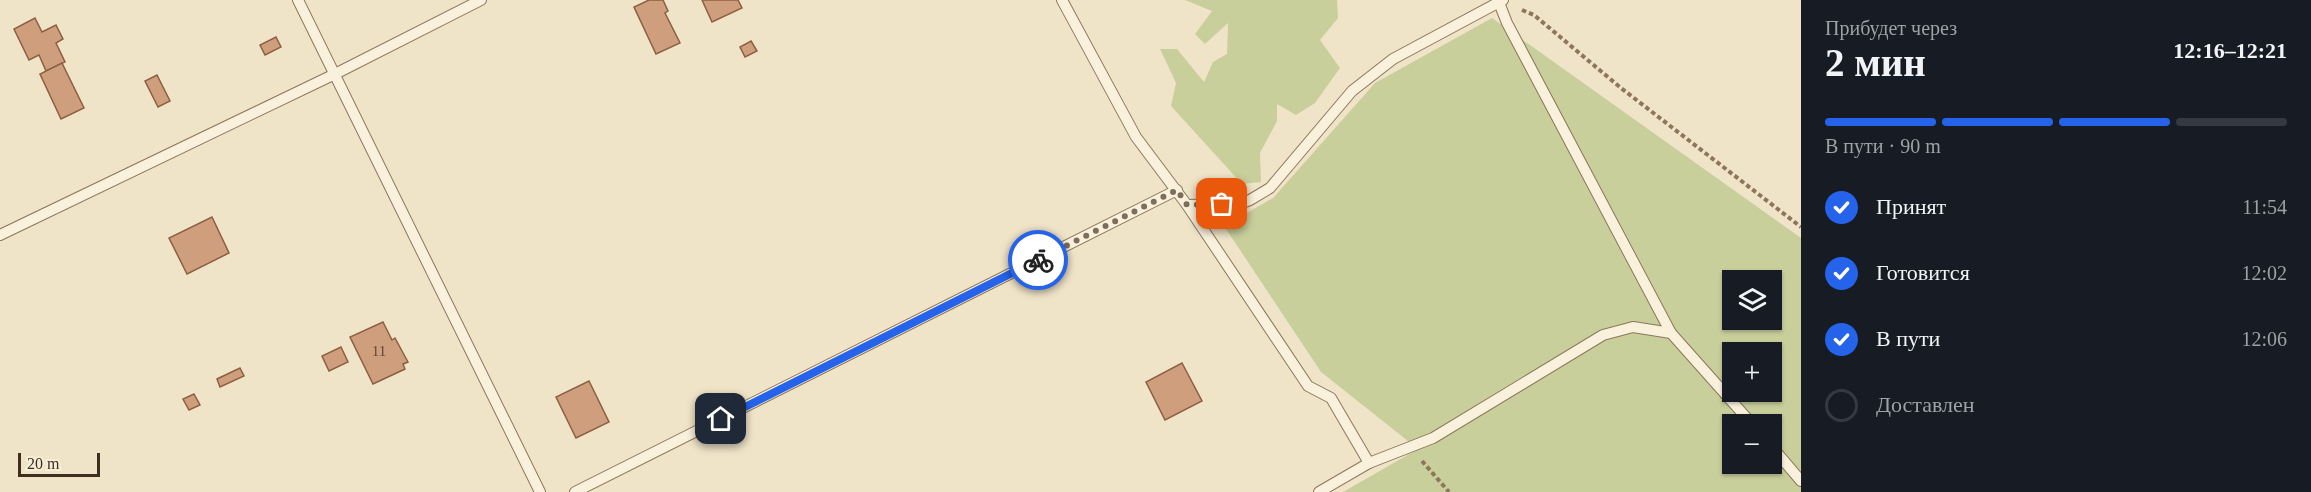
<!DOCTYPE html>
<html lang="ru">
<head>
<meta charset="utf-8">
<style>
	:root { --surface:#171b24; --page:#242831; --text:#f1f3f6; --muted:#9ea1a6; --line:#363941; --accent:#2563eb }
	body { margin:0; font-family:"Times New Roman",serif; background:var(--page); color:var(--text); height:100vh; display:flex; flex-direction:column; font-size:22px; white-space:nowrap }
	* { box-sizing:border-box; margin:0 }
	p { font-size:20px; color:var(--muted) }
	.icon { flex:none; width:33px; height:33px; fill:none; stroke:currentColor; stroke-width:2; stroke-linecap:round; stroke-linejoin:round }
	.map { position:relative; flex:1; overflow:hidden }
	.side { display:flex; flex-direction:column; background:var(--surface); width:510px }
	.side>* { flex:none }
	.controls { position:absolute; left:1722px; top:270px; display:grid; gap:12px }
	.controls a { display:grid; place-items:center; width:60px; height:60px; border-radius:0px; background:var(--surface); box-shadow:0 2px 4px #0004; font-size:30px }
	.scale { position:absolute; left:18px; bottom:15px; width:82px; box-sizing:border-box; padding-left:6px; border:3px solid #3d2e20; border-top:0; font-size:16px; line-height:21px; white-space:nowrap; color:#3d2e20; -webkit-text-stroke:4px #f7eed8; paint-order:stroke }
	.pin { position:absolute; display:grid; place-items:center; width:51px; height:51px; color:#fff; margin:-26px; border-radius:12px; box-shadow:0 3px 9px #0006 }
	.courier { position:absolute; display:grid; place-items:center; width:60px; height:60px; margin:-30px; border:4px solid #2563eb; border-radius:50%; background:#fff; color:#222; box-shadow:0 2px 8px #0007 }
	.headline em { font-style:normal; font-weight:700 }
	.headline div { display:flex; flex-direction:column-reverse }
	.headline { display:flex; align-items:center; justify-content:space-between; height:102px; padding:0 24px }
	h1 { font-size:39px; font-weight:700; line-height:45px }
	.bar { display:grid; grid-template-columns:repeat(4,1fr); gap:9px 6px; align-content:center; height:72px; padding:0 24px }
	.bar i { height:8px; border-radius:4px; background:var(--line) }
	.bar .active { background:var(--accent) }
	.bar p { grid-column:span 4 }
	ol { padding:0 24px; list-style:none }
	li { display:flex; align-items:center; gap:18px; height:66px }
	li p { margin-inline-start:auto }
	li .icon { padding:6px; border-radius:50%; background:var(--accent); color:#fff; stroke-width:4 }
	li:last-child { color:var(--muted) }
	li i { width:33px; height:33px; border:3px solid var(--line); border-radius:50% }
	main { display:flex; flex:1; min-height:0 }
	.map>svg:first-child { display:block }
</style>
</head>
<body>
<main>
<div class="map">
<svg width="1801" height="492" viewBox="0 0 1801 492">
	<rect width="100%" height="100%" fill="#f0e4c8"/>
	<g fill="#c9cf9b" fill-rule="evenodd">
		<polygon points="1185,0 1337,0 1338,18 1320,40 1340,68 1315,103 1296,115 1277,104 1277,121 1260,153 1261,182 1242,184 1171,106 1176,83 1160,49 1177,49 1204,82 1213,62 1227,54 1228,23 1205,44 1195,34 1212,11"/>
		<path d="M1492,18L1801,238V492H1343L1418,449L1321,372L1224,226L1273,198L1375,83ZM1732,280H1772V320H1732ZM1732,352H1772V392H1732ZM1732,424H1772V464H1732Z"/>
	</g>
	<g fill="#cf9f7d" stroke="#8d5f41" stroke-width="1.5">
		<polygon points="649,0 663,0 668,11 665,13 680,43 656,54 634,7"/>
		<polygon points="702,0 738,0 742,8 712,22"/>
		<polygon points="35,18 42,32 56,25 63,39 56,43 65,62 46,71 39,55 29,60 14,29"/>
		<polygon points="276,37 281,47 265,55 260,45"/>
		<polygon points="751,41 757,51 745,57 740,47"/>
		<polygon points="62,63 84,108 61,119 40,74"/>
		<polygon points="157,75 170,101 158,107 145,81"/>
		<polygon points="212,217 229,253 187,274 169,238"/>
		<polygon points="383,322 392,340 395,338 408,362 403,364 405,369 373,384 350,337"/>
		<polygon points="341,347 348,362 329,371 322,356"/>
		<polygon points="1182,363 1202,401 1165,420 1146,382"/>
		<polygon points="240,368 244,376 220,387 217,379"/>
		<polygon points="589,381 609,422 576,438 556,397"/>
		<polygon points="194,394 200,405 189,410 183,399"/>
	</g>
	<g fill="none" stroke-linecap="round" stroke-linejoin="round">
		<g stroke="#8d765c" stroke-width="12">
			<g id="lane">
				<polyline points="298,0 540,492"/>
				<polyline points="1062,0 1136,137 1187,205 1308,386 1331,398 1369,463 1319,492"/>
				<polyline points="1498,0 1507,23 1671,333 1752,424"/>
				<polyline points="1187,205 1239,204 1250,200 1270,188 1352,91 1393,59 1503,0"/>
				<polyline points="0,235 335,74 481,0"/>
				<polyline points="1772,447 1801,481"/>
				<polyline points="1369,463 1433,438 1603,335 1633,327 1671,333"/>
				<polyline points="575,492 1177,190"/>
			</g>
		</g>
		<g stroke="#8d765c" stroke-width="4" stroke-dasharray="4.5 3" stroke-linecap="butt">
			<polyline points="1522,10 1534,15 1621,88 1801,227"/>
			<polyline points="1422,461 1449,492"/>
		</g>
		<use href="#lane" stroke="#faf1dc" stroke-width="10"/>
	</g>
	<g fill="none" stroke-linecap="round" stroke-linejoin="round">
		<polyline stroke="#7c6e5b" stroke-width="6" stroke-dasharray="0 10.8" points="1038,260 1177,190 1187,205 1222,204"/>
		<polyline stroke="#2563eb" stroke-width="8" points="721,419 1038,260"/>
	</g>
	<g text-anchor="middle" stroke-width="5" stroke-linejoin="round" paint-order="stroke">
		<g font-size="15" fill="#624a37">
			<text x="379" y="356">11</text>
		</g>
	</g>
</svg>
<div class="controls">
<a><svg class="icon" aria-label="layers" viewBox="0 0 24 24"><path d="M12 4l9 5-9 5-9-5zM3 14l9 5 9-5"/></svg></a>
<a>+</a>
<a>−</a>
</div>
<div class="scale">20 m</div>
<div class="pin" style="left:1222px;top:204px;background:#ea580c"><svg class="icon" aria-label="bag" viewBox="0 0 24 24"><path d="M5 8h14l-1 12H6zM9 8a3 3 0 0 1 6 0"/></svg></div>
<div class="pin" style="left:721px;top:419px;background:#1f2937"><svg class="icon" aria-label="home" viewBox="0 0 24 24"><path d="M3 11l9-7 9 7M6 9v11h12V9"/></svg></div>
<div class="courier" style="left:1038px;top:260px"><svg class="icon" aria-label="bike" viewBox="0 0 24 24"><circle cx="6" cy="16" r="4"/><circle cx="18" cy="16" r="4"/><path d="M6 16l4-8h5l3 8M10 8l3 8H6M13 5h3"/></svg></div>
</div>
<section class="side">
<div class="headline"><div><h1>2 мин</h1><p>Прибудет через</p></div><em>12:16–12:21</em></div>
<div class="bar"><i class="active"></i><i class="active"></i><i class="active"></i><i></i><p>В пути · 90 m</p></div>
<ol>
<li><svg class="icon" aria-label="check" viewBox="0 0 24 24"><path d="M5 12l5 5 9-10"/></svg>Принят<p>11:54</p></li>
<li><svg class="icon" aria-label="check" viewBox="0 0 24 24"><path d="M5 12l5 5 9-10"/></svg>Готовится<p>12:02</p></li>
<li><svg class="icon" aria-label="check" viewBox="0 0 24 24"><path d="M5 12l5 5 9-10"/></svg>В пути<p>12:06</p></li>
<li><i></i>Доставлен</li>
</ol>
</section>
</main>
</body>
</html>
